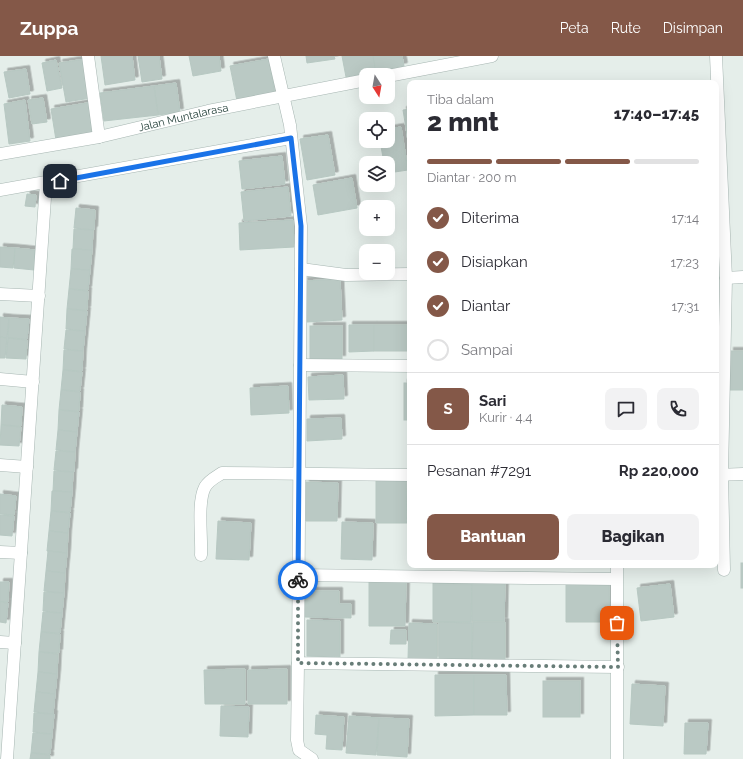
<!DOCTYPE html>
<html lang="id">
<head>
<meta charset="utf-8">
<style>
	:root { --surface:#fff; --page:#f2f2f3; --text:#2b2b33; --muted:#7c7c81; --line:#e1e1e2; --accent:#845848 }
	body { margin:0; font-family:Raleway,sans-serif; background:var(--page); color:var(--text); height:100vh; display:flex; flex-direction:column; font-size:15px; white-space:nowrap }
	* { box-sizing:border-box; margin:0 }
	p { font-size:13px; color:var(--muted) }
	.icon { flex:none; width:22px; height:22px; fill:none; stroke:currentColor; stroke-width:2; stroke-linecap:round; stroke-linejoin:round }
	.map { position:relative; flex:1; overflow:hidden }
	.side { position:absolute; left:407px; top:24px; width:312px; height:488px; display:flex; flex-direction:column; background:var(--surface); border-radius:8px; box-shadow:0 4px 16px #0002 }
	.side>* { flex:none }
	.needle { width:26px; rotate:169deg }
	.tools { position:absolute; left:359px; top:12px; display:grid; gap:8px }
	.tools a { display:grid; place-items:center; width:36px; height:36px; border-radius:8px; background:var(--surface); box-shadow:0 4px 16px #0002; font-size:20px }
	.pin { position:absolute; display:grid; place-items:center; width:34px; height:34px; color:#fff; margin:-17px; border-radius:8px; box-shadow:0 2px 6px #0006 }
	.courier { position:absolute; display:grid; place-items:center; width:40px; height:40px; margin:-20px; border:3px solid #1a73e8; border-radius:50%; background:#fff; color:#222; box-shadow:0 1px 5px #0007 }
	.overview em { font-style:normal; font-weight:800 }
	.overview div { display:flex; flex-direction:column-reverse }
	.overview { display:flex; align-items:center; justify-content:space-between; height:68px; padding:0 20px }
	h1 { font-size:26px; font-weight:800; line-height:30px }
	.bar { display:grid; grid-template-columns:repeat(4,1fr); gap:6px 4px; align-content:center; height:48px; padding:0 20px }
	.bar i { height:5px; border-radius:3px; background:var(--line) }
	.bar .current { background:var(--accent) }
	.bar p { grid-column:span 4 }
	.line { display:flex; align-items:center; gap:10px; padding:0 20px; border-top:1px solid var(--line) }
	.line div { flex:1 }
	.round { display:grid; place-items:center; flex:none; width:42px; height:42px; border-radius:8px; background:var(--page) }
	ol { padding:0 20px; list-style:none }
	li { display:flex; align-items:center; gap:12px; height:44px }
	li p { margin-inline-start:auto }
	li .icon { padding:4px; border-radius:50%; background:var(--accent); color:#fff; stroke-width:4 }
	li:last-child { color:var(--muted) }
	li i { width:22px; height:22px; border:2px solid var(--line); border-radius:50% }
	.button { display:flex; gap:8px; margin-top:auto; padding:8px 20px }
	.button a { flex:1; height:46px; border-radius:8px; background:var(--accent); color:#fff; font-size:16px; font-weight:800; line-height:46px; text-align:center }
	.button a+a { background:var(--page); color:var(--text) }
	header { display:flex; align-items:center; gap:24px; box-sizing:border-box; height:56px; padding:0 20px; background:var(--accent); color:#fff }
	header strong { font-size:19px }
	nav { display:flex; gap:22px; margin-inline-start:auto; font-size:14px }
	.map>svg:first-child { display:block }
</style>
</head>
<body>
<header>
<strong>Zuppa</strong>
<nav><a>Peta</a><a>Rute</a><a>Disimpan</a></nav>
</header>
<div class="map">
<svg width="743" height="703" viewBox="0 0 743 703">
	<defs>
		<filter id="shadow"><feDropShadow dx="3.5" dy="-3.5" stdDeviation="0" flood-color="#0004"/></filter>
	</defs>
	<rect width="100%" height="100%" fill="#e5eeea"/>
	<g fill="#bac9c4" stroke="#b7c8c2" filter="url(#shadow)">
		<polygon points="101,0 132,0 135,24 105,29"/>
		<polygon points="138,0 159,0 162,23 142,26"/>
		<polygon points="189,0 219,0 221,15 193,20"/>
		<polygon points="306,0 334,0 335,3 307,7"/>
		<polygon points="342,0 373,0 376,16 346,21"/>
		<polygon points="373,0 402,0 404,10 376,16"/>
		<polygon points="85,3 91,42 66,46 59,7"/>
		<polygon points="269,3 275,38 237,45 230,10"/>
		<polygon points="56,4 62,32 47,35 42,7"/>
		<polygon points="26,13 30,38 9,42 4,16"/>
		<polygon points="176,27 180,56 158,59 154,30"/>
		<polygon points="154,30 158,59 104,65 100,37"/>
		<polygon points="43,42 47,66 32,68 28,44"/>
		<polygon points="25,44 30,85 9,88 4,48"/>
		<polygon points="93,46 97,78 56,84 51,53"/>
		<polygon points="410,53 410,97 403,54"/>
		<polygon points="401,71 408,114 388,117 388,107 384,107 380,85 388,85 388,73"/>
		<polygon points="328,79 335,119 307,124 300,83"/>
		<polygon points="282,100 285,128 242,133 239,105"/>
		<polygon points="352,122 357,152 318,159 313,129"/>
		<polygon points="288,131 291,160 244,165 241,136"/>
		<polygon points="27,138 36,139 35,151 25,150"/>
		<polygon points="76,152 95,154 94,174 74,172"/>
		<polygon points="293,164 294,191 240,194 239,167"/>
		<polygon points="74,173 93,174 92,194 73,193"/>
		<polygon points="0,191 15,192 13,212 0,211"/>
		<polygon points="15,192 35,194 34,214 14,212"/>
		<polygon points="72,193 92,194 90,214 71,213"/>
		<polygon points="71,213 90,214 88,234 69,233"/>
		<polygon points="340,223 342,264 307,266 304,225"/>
		<polygon points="69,233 88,235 87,254 67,253"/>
		<polygon points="67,253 87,255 85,275 66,273"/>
		<polygon points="0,261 9,262 7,282 0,281"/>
		<polygon points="9,262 29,263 27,283 8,282"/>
		<polygon points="349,269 374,269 374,295 349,296"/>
		<rect x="374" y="269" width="35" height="26"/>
		<rect x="310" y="270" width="32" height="33"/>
		<polygon points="66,274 85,275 83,295 64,293"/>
		<polygon points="0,281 7,282 5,302 0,302"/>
		<polygon points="8,282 27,284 26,303 6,302"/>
		<polygon points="64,294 83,295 82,315 63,314"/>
		<rect x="730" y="295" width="13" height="39"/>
		<polygon points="63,314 82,316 80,335 61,334"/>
		<polygon points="343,319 344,343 309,344 308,321"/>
		<rect x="404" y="327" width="6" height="37"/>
		<polygon points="288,330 289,357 251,359 250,332"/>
		<polygon points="61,334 80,336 79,355 59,354"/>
		<polygon points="2,349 22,351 21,370 1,369"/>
		<polygon points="59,354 79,356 77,376 58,374"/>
		<polygon points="341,362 342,383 307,385 307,363"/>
		<polygon points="1,369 21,371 19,390 0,389"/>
		<polygon points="58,374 77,376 75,396 56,394"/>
		<polygon points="56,395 75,396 74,416 54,414"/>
		<polygon points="54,415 73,416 72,436 53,435"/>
		<polygon points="376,425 406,425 407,467 376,467"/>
		<polygon points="306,426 338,427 337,465 306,465"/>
		<polygon points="52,435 72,436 70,456 51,455"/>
		<polygon points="0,438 16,440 14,459 0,458"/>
		<polygon points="51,455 70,457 68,477 49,475"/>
		<polygon points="0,459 14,460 12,480 0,479"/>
		<polygon points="218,465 251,467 249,504 216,503"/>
		<polygon points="342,466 373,467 372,504 341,503"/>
		<polygon points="49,475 68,477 67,497 47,495"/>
		<polygon points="48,495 67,497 65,517 46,515"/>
		<rect x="741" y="507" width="2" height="25"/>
		<polygon points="46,515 65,517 64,537 44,535"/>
		<polygon points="369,525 406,525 405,570 369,570"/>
		<polygon points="0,526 9,526 8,546 0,546"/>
		<polygon points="433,527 472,528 471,566 433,566"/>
		<polygon points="472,527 505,527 504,565 472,565"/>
		<polygon points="566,528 609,528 610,566 566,566"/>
		<polygon points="670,528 674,561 641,565 637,532"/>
		<polygon points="305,535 339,535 339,548 351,548 351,562 305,561"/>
		<polygon points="44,536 64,537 62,557 43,555"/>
		<polygon points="0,546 8,547 6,567 0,566"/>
		<polygon points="43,556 62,557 60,577 41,576"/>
		<polygon points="307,564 340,565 340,601 307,600"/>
		<polygon points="439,566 472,567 472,606 439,605"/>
		<polygon points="473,566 505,566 505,605 472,605"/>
		<polygon points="409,567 437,568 437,604 408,603"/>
		<polygon points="391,574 406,574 406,588 390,588"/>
		<polygon points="41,576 60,578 59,597 39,596"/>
		<polygon points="39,596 58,598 57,618 38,616"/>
		<polygon points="245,613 245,648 205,648 204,614"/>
		<polygon points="287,613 287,648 248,648 248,614"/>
		<polygon points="38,616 57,618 55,638 36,636"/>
		<polygon points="435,619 474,619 474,659 435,660"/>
		<polygon points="474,619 506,619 507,659 474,659"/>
		<rect x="543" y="625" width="37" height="36"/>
		<polygon points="632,628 665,630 663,670 630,668"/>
		<polygon points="36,636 55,638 53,658 34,656"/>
		<polygon points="221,650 249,651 248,681 220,680"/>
		<polygon points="34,657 54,658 52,678 33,676"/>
		<polygon points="316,659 344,661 342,694 326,693 327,679 315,678"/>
		<polygon points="349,660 379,662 376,699 346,697"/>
		<polygon points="379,662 409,663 407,701 377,699"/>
		<polygon points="685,667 708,667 706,698 684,698"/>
		<polygon points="33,677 52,678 50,698 31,697"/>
		<polygon points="31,697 50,699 50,703 30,703"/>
	</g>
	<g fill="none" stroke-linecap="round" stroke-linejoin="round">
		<g stroke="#a7b6b2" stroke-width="13">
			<g id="minor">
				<polyline points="88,0 99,81"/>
				<polyline points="274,0 290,69 301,170 298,607 618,611"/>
				<polyline points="716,0 726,222 722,418 724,514"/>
				<polyline points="388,20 492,0"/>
				<path id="s1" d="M0,98L99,81L208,55L366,24"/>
				<polyline points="0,134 291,82"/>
				<polyline points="301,213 346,219 410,218"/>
				<polyline points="726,222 743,221"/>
				<polyline points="0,238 39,240"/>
				<polyline points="300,309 410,310"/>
				<polyline points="0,323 33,326"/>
				<polyline points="0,409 27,411"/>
				<polyline points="716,419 743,418"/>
				<polyline points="0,496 21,497"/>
				<path d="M201,499C202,481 197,446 205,431C209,424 216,421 222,417L410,419"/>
				<polyline points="617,509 617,703"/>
				<polyline points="298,519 616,523"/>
				<polyline points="0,586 15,587"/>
				<polyline points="298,607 297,684 299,694 312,703"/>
				<polyline points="7,703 46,127"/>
			</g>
		</g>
		<use href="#minor" stroke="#fff" stroke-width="12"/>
	</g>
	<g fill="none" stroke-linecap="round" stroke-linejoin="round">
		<polyline stroke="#687d78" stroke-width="4" stroke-dasharray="0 7.2" points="298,524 298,607 618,611 617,567"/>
		<polyline stroke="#1a73e8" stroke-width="5" points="60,125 291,82 301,170 298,524"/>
	</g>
	<g text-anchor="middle" stroke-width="4" stroke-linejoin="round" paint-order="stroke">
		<g font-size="11" fill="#24403a" stroke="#f6faf8">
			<text dy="4" stroke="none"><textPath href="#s1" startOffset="187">Jalan Muntalarasa</textPath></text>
		</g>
	</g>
</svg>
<div class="tools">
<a><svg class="needle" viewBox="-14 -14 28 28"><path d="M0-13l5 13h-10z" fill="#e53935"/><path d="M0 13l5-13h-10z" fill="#7c7c81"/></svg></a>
<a><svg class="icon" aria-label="locate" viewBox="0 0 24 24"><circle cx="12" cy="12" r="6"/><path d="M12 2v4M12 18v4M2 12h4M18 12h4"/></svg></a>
<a><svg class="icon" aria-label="layers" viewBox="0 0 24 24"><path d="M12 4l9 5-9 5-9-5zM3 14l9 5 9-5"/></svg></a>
<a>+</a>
<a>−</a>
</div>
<div class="pin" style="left:617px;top:567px;background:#ea580c"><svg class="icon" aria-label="bag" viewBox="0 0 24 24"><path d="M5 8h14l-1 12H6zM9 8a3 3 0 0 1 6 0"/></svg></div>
<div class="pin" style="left:60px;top:125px;background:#1f2937"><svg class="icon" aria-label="home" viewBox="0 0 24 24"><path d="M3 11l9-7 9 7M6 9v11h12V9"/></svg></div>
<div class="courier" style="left:298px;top:524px"><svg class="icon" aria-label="bike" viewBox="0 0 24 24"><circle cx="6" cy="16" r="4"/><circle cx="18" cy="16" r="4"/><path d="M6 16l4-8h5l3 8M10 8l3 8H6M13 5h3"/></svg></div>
<section class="side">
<div class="overview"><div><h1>2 mnt</h1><p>Tiba dalam</p></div><em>17:40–17:45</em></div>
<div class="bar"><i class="current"></i><i class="current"></i><i class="current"></i><i></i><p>Diantar · 200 m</p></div>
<ol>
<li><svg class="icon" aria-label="check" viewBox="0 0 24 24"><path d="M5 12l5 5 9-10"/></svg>Diterima<p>17:14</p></li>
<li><svg class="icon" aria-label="check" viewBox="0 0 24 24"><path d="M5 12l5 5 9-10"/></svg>Disiapkan<p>17:23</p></li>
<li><svg class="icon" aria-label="check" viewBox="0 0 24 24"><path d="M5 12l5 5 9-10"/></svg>Diantar<p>17:31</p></li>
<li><i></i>Sampai</li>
</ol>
<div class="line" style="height:72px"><b class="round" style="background:var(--accent);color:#fff">S</b><div><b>Sari</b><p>Kurir · 4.4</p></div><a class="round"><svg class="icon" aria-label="chat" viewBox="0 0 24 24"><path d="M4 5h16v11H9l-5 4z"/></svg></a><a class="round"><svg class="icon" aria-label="phone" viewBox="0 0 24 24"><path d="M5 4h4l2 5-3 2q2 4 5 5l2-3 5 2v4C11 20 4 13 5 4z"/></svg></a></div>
<div class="line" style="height:52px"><div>Pesanan #7291</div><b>Rp 220,000</b></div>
<div class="button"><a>Bantuan</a><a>Bagikan</a></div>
</section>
</div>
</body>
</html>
